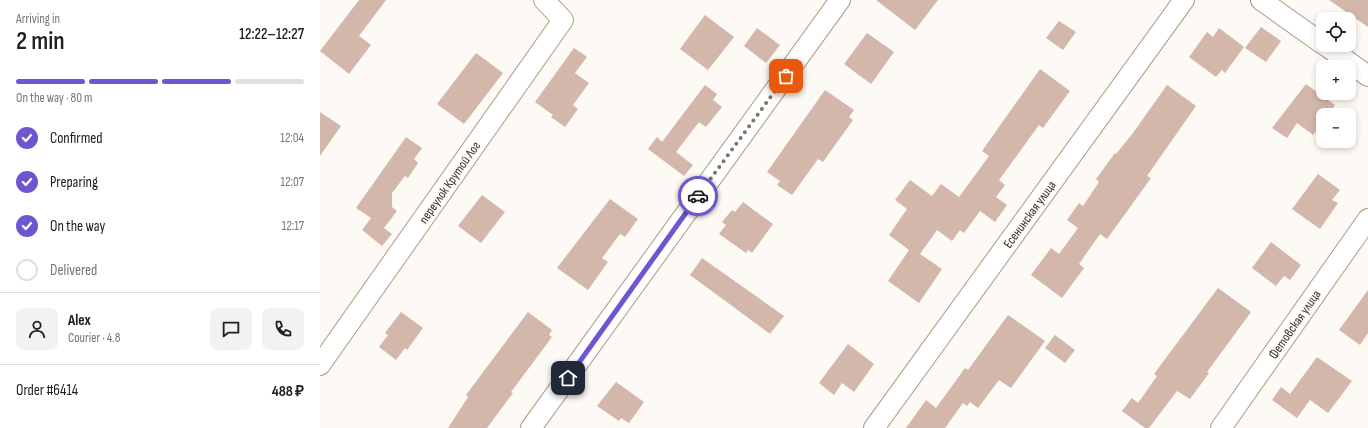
<!DOCTYPE html>
<html lang="en">
<head>
<meta charset="utf-8">
<style>
	:root { --surface:#fff; --page:#f2f2f2; --text:#202124; --muted:#757577; --line:#e0e0e0; --accent:#6e56d0 }
	body { margin:0; font-family:"Sofia Sans Condensed",sans-serif; background:var(--page); color:var(--text); height:100vh; display:flex; flex-direction:column; font-size:15px; white-space:nowrap }
	* { box-sizing:border-box; margin:0 }
	p { font-size:13px; color:var(--muted) }
	.icon { flex:none; width:22px; height:22px; fill:none; stroke:currentColor; stroke-width:2; stroke-linecap:round; stroke-linejoin:round }
	.map { position:relative; flex:1; overflow:hidden }
	.side { display:flex; flex-direction:column; background:var(--surface); width:320px }
	.side>* { flex:none }
	.controls { position:absolute; left:996px; top:12px; display:grid; gap:8px }
	.controls a { display:grid; place-items:center; width:40px; height:40px; border-radius:8px; background:var(--surface); box-shadow:0 2px 6px #0003; font-size:20px }
	.pin { position:absolute; display:grid; place-items:center; width:34px; height:34px; color:#fff; margin:-17px; border-radius:8px; box-shadow:0 2px 6px #0006 }
	.courier { position:absolute; display:grid; place-items:center; width:40px; height:40px; margin:-20px; border:3px solid #6e56d0; border-radius:50%; background:#fff; color:#222; box-shadow:0 1px 5px #0007 }
	.headline em { font-style:normal; font-weight:600 }
	.headline div { display:flex; flex-direction:column-reverse }
	.headline { display:flex; align-items:center; justify-content:space-between; height:68px; padding:0 16px }
	h1 { font-size:26px; font-weight:600; line-height:30px }
	.bar { display:grid; grid-template-columns:repeat(4,1fr); gap:6px 4px; align-content:center; height:48px; padding:0 16px }
	.bar i { height:5px; border-radius:3px; background:var(--line) }
	.bar .active { background:var(--accent) }
	.bar p { grid-column:span 4 }
	.line { display:flex; align-items:center; gap:10px; padding:0 16px; border-top:1px solid var(--line) }
	.line div { flex:1 }
	.round { display:grid; place-items:center; flex:none; width:42px; height:42px; border-radius:8px; background:var(--page) }
	ol { padding:0 16px; list-style:none }
	li { display:flex; align-items:center; gap:12px; height:44px }
	li p { margin-inline-start:auto }
	li .icon { padding:4px; border-radius:50%; background:var(--accent); color:#fff; stroke-width:4 }
	li:last-child { color:var(--muted) }
	li i { width:22px; height:22px; border:2px solid var(--line); border-radius:50% }
	main { display:flex; flex:1; min-height:0 }
	.map>svg:first-child { display:block }
</style>
</head>
<body>
<main>
<section class="side">
<div class="headline"><div><h1>2 min</h1><p>Arriving in</p></div><em>12:22–12:27</em></div>
<div class="bar"><i class="active"></i><i class="active"></i><i class="active"></i><i></i><p>On the way · 80 m</p></div>
<ol>
<li><svg class="icon" aria-label="check" viewBox="0 0 24 24"><path d="M5 12l5 5 9-10"/></svg>Confirmed<p>12:04</p></li>
<li><svg class="icon" aria-label="check" viewBox="0 0 24 24"><path d="M5 12l5 5 9-10"/></svg>Preparing<p>12:07</p></li>
<li><svg class="icon" aria-label="check" viewBox="0 0 24 24"><path d="M5 12l5 5 9-10"/></svg>On the way<p>12:17</p></li>
<li><i></i>Delivered</li>
</ol>
<div class="line" style="height:72px"><a class="round"><svg class="icon" aria-label="person" viewBox="0 0 24 24"><circle cx="12" cy="8" r="4"/><path d="M4 21q1-7 8-7t8 7"/></svg></a><div><b>Alex</b><p>Courier · 4.8</p></div><a class="round"><svg class="icon" aria-label="chat" viewBox="0 0 24 24"><path d="M4 5h16v11H9l-5 4z"/></svg></a><a class="round"><svg class="icon" aria-label="phone" viewBox="0 0 24 24"><path d="M5 4h4l2 5-3 2q2 4 5 5l2-3 5 2v4C11 20 4 13 5 4z"/></svg></a></div>
<div class="line" style="height:52px"><div>Order #6414</div><b>488 ₽</b></div>
</section>
<div class="map">
<svg width="1048" height="428" viewBox="0 0 1048 428">
	<rect width="100%" height="100%" fill="#fdf9f4"/>
	<g fill="#d3b7ab">
		<polygon points="39,0 66,0 39,36 51,45 29,74 0,51"/>
		<polygon points="556,0 618,0 595,30"/>
		<polygon points="1009,0 1048,0 1048,27"/>
		<polygon points="385,15 414,37 388,70 360,49"/>
		<polygon points="739,21 756,32 743,50 726,38"/>
		<polygon points="941,27 961,41 946,62 925,48"/>
		<polygon points="437,28 460,45 446,63 424,46"/>
		<polygon points="899,28 924,47 905,73 902,70 896,77 869,57 887,32 893,37"/>
		<polygon points="547,33 574,52 551,84 524,64"/>
		<polygon points="254,48 267,57 255,73 269,83 253,105 258,109 245,127 231,117 233,115 215,102"/>
		<polygon points="156,53 183,73 144,124 117,104"/>
		<polygon points="720,69 750,91 723,128 719,125 679,180 685,185 676,197 687,205 675,222 660,211 644,233 640,230 632,241 617,230 600,254 622,269 599,303 568,281 589,250 569,235 587,209 575,200 590,180 612,196 621,184 639,197 669,156 662,151"/>
		<polygon points="986,84 1015,105 1008,115 1003,115 1003,121 993,135 977,123 967,138 952,128"/>
		<polygon points="385,85 397,94 393,100 402,107 386,127 379,122 356,152 373,165 364,176 328,149 337,137 342,142"/>
		<polygon points="847,85 876,106 827,176 831,178 787,239 780,234 759,264 764,268 742,298 711,275 731,248 739,254 758,228 747,220 759,203 763,206 779,182 776,179 795,153 796,154 813,133"/>
		<polygon points="505,90 534,110 529,117 533,120 503,162 498,159 472,195 457,185 460,181 447,172"/>
		<polygon points="0,112 21,126 0,156"/>
		<polygon points="86,137 102,148 94,159 98,163 88,178 85,176 72,193 72,207 77,211 64,228 72,234 62,246 42,230 51,218 36,208"/>
		<polygon points="998,174 1020,190 1012,200 1018,203 1000,229 972,209"/>
		<polygon points="162,195 185,212 161,243 138,226"/>
		<polygon points="290,199 318,219 305,237 300,234 282,258 288,262 268,290 237,268"/>
		<polygon points="423,202 453,224 432,253 428,250 426,253 399,234 406,225 402,222 412,210 415,212"/>
		<polygon points="951,242 981,265 970,280 964,276 956,286 932,268"/>
		<polygon points="382,258 464,316 450,334 370,275"/>
		<polygon points="898,288 931,312 887,372 889,373 870,399 857,391 829,428 825,428 802,411 812,398 818,403 837,376 834,374"/>
		<polygon points="1048,290 1048,333 1040,345 1019,330"/>
		<polygon points="81,312 103,328 87,350 85,348 76,360 59,347 68,335 65,333"/>
		<polygon points="208,312 232,330 229,335 232,337 191,392 193,393 167,428 128,428 148,397 146,395"/>
		<polygon points="688,315 725,341 691,388 679,380 658,408 650,402 647,406 643,403 625,428 586,428 606,400 616,408 645,368 648,370"/>
		<polygon points="735,335 755,350 745,363 725,348"/>
		<polygon points="528,344 554,364 534,392 522,383 514,395 499,383"/>
		<polygon points="997,357 1032,381 1008,413 990,400 977,418 952,400 961,387 970,394"/>
		<polygon points="296,382 324,402 309,423 301,418 299,421 277,406"/>
	</g>
	<g fill="none" stroke-linecap="round" stroke-linejoin="round">
		<g stroke="#ac9b86" stroke-width="22">
			<g id="minor">
				<polyline points="941,0 1003,44"/>
				<polyline points="1005,45 1048,76"/>
				<polyline points="0,365 243,20 224,0"/>
				<polyline points="211,428 520,0"/>
				<polyline points="554,428 864,0"/>
				<polyline points="901,428 1048,219"/>
			</g>
		</g>
		<use href="#minor" stroke="#fff" stroke-width="20"/>
	</g>
	<g fill="none" stroke-linecap="round" stroke-linejoin="round">
		<polyline stroke="#7c766e" stroke-width="4" stroke-dasharray="0 7.2" points="378,196 466,76"/>
		<polyline stroke="#6e56d0" stroke-width="5" points="248,378 378,196"/>
	</g>
	<g text-anchor="middle" stroke-width="3" stroke-linejoin="round" paint-order="stroke">
		<g font-size="13" fill="#362f26" stroke="#fdf9f4">
			<text transform="translate(129 182) rotate(-55)" y="5">переулок Крутой Лог</text>
			<text transform="translate(709 214) rotate(-54)" y="5">Есенинская улица</text>
			<text transform="translate(974 324) rotate(-55)" y="5">Фетовская улица</text>
		</g>
	</g>
</svg>
<div class="controls">
<a><svg class="icon" aria-label="locate" viewBox="0 0 24 24"><circle cx="12" cy="12" r="6"/><path d="M12 2v4M12 18v4M2 12h4M18 12h4"/></svg></a>
<a>+</a>
<a>−</a>
</div>
<div class="pin" style="left:466px;top:76px;background:#ea580c"><svg class="icon" aria-label="bag" viewBox="0 0 24 24"><path d="M5 8h14l-1 12H6zM9 8a3 3 0 0 1 6 0"/></svg></div>
<div class="pin" style="left:248px;top:378px;background:#1f2937"><svg class="icon" aria-label="home" viewBox="0 0 24 24"><path d="M3 11l9-7 9 7M6 9v11h12V9"/></svg></div>
<div class="courier" style="left:378px;top:196px"><svg class="icon" aria-label="car" viewBox="0 0 24 24"><path d="M5 17H2v-5l4-1 3-4h7l3 4 3 1v5h-3M9 17h6M6 11h13"/><circle cx="7" cy="17" r="2"/><circle cx="17" cy="17" r="2"/></svg></div>
</div>
</main>
</body>
</html>
